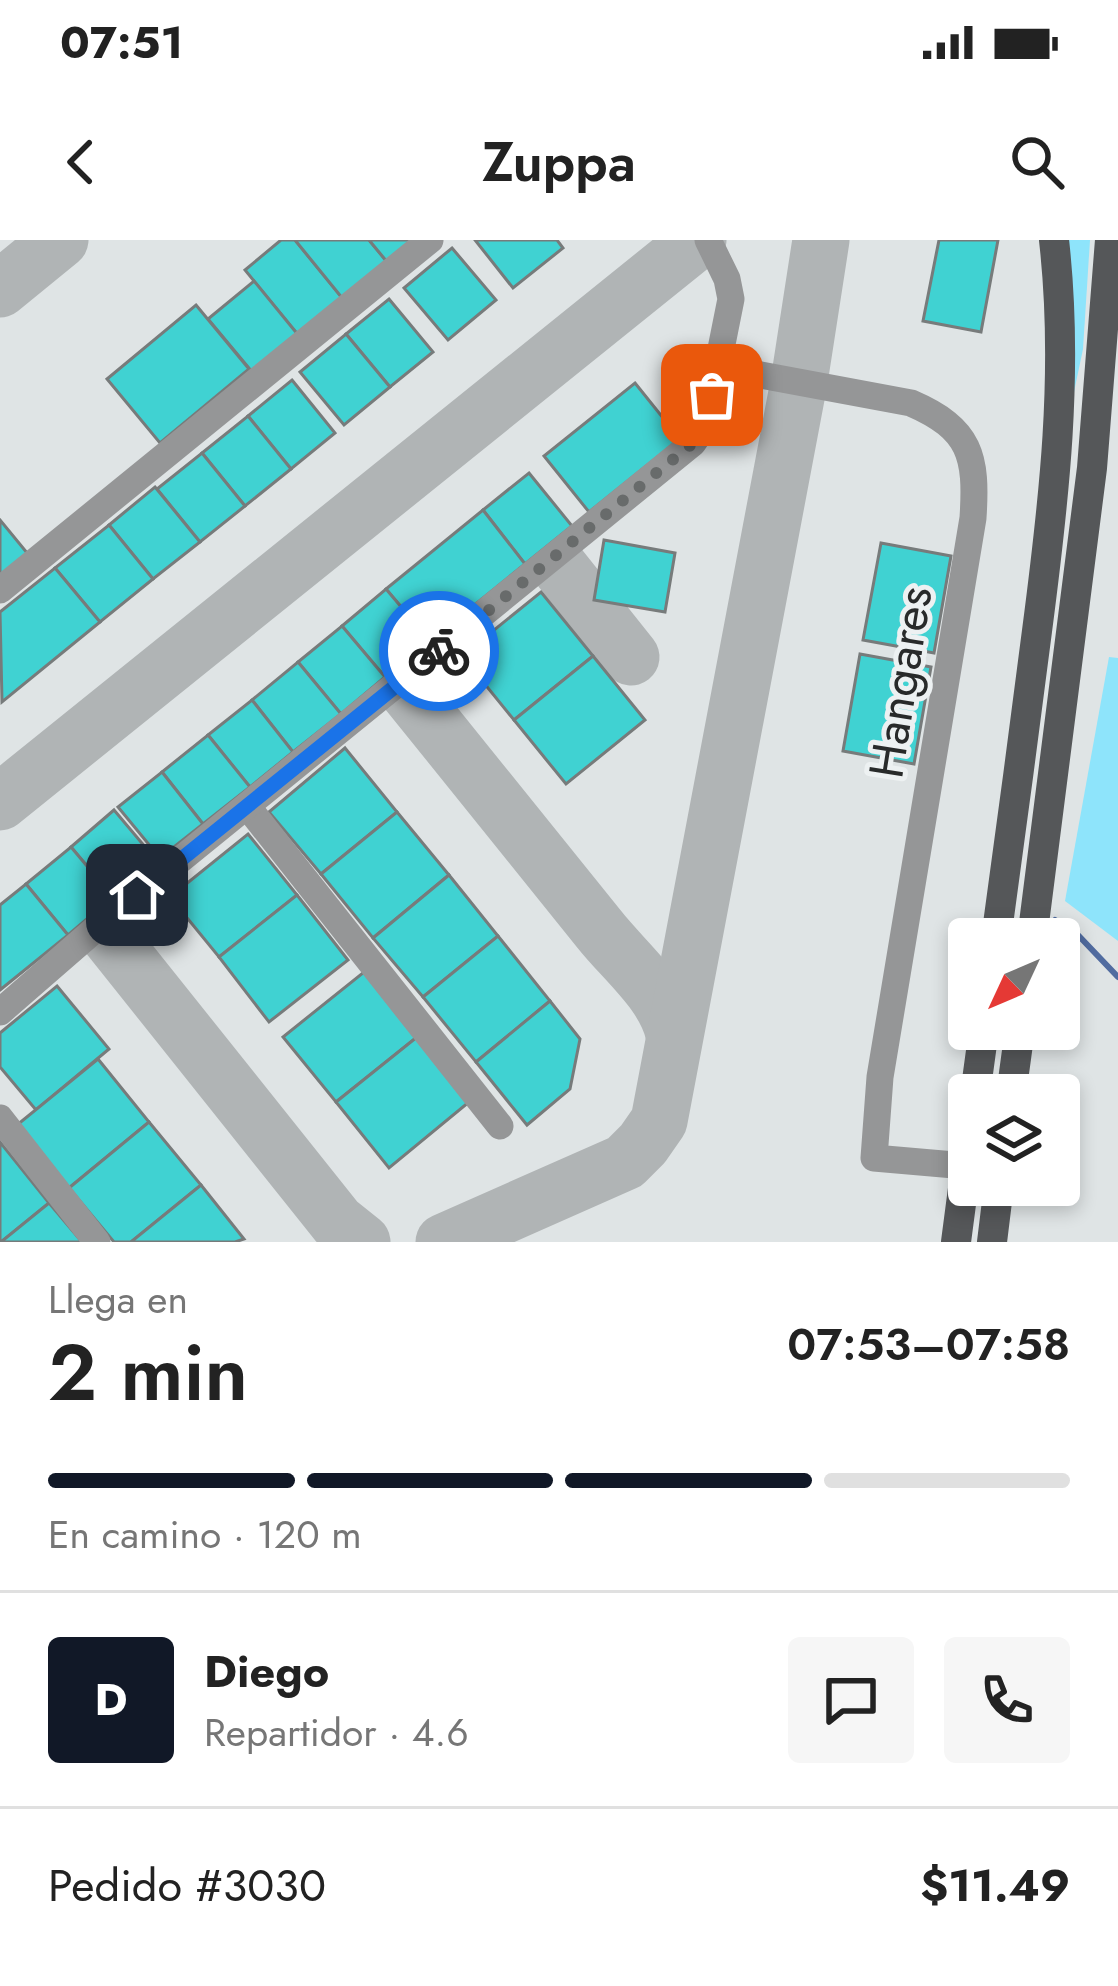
<!DOCTYPE html>
<html lang="es">
<head>
<meta charset="utf-8">
<style>
	:root { --surface:#fff; --page:#f6f6f6; --text:#222; --muted:#767676; --line:#e0e0e0; --accent:#111827 }
	body { margin:0; font-family:Jost,sans-serif; background:var(--page); color:var(--text); height:100vh; display:flex; flex-direction:column; font-size:45px; white-space:nowrap }
	* { box-sizing:border-box; margin:0 }
	p { font-size:39px; color:var(--muted) }
	.icon { flex:none; width:66px; height:66px; fill:none; stroke:currentColor; stroke-width:2; stroke-linecap:round; stroke-linejoin:round }
	.map { position:relative; height:1002px; overflow:hidden }
	.sheet { display:flex; flex-direction:column; background:var(--surface); flex:1 }
	.sheet>* { flex:none }
	.needle { width:78px; rotate:226deg }
	.tools { position:absolute; left:948px; top:678px; display:grid; gap:24px }
	.tools a { display:grid; place-items:center; width:132px; height:132px; border-radius:12px; background:var(--surface); box-shadow:0 6px 18px #0003; font-size:60px }
	.pin { position:absolute; display:grid; place-items:center; width:102px; height:102px; color:#fff; margin:-51px; border-radius:24px; box-shadow:0 6px 18px #0006 }
	.courier { position:absolute; display:grid; place-items:center; width:120px; height:120px; margin:-60px; border:9px solid #1a73e8; border-radius:50%; background:#fff; color:#222; box-shadow:0 3px 15px #0007 }
	.head em { font-style:normal; font-weight:600 }
	.head div { display:flex; flex-direction:column-reverse }
	.head { display:flex; align-items:center; justify-content:space-between; height:204px; padding:0 48px }
	h1 { font-size:78px; font-weight:600; line-height:90px }
	.bar { display:grid; grid-template-columns:repeat(4,1fr); gap:18px 12px; align-content:center; height:144px; padding:0 48px }
	.bar i { height:15px; border-radius:9px; background:var(--line) }
	.bar .current { background:var(--accent) }
	.bar p { grid-column:span 4 }
	.line { display:flex; align-items:center; gap:30px; padding:0 48px; border-top:3px solid var(--line) }
	.line div { flex:1 }
	.round { display:grid; place-items:center; flex:none; width:126px; height:126px; border-radius:12px; background:var(--page) }
	.status { display:flex; justify-content:space-between; align-items:center; height:84px; padding:0 60px; background:var(--surface); direction:ltr }
	.status svg { height:33px; fill:currentColor }
	header { display:flex; justify-content:space-between; align-items:center; height:156px; padding:0 48px; background:var(--surface); font-size:54px; font-weight:600 }
	.map>svg:first-child { display:block }
</style>
</head>
<body>
<div class="status"><b>07:51</b><svg viewBox="0 0 49 12"><path d="M0 12V9h3v3zM5 12V6h3v6zM10 12V3h3v9zM15 12V0h3v12zM26 1h20v11H26zM47 4h2v5h-2z"/></svg></div>
<header><svg class="icon" aria-label="back" viewBox="0 0 24 24"><path d="M15 5l-7 7 7 7"/></svg>Zuppa<svg class="icon" aria-label="search" viewBox="0 0 24 24"><circle cx="10" cy="10" r="6"/><path d="M15 15l6 6"/></svg></header>
<div class="map">
<svg width="1118" height="1002" viewBox="0 0 1118 1002">
	<rect width="100%" height="100%" fill="#dfe4e5"/>
	<g fill="#8ee4fb">
		<polygon points="1065,0 1090,0 1083,109 1070,171"/>
		<polygon points="1109,417 1118,418 1118,701 1065,661"/>
	</g>
	<g fill="none" stroke-linecap="round" stroke-linejoin="round">
		<polyline stroke="#516ca0" stroke-width="6" points="1055,680 1077,694 1118,737"/>
		<g stroke="#b0b4b5" stroke-width="57">
			<polyline points="0,49 60,0"/>
			<polyline points="553,319 631,417"/>
			<path d="M400,442C466,525 533,607 599,689C625,722 665,753 674,794"/>
			<polyline points="0,562 698,0"/>
			<polyline points="100,685 337,982 362,1002"/>
			<polyline points="444,1002 625,922 643,904 659,881 799,142 821,0"/>
		</g>
	</g>
	<g fill="#40d2d2" stroke="#777b7b" stroke-width="3">
		<polygon points="281,0 295,0 343,59 299,96 245,30"/>
		<polygon points="295,0 369,0 388,23 343,59"/>
		<polygon points="369,0 415,0 388,23"/>
		<polygon points="475,0 557,0 563,8 513,48"/>
		<polygon points="939,0 998,0 981,92 923,81"/>
		<polygon points="452,8 496,60 448,100 404,48"/>
		<polygon points="254,41 299,96 253,133 208,79"/>
		<polygon points="389,59 433,112 390,147 346,94"/>
		<polygon points="196,65 249,129 160,203 107,139"/>
		<polygon points="346,94 390,147 344,185 300,132"/>
		<polygon points="292,140 335,193 291,229 248,176"/>
		<polygon points="635,143 680,199 589,272 544,216"/>
		<polygon points="248,176 291,229 245,266 202,213"/>
		<polygon points="202,213 245,266 200,302 157,249"/>
		<polygon points="529,233 572,286 525,324 483,270"/>
		<polygon points="155,247 200,302 153,339 109,285"/>
		<polygon points="483,270 525,324 430,401 386,349"/>
		<polygon points="0,280 28,314 0,337"/>
		<polygon points="109,285 153,339 100,382 55,328"/>
		<polygon points="604,300 675,313 665,372 594,360"/>
		<polygon points="881,303 951,316 934,413 863,400"/>
		<polygon points="55,328 100,382 2,462 0,372"/>
		<polygon points="386,349 430,401 385,437 342,386"/>
		<polygon points="541,352 593,416 514,480 462,416"/>
		<polygon points="342,386 385,437 341,474 298,422"/>
		<polygon points="860,414 931,427 914,524 843,511"/>
		<polygon points="593,416 645,480 566,544 514,480"/>
		<polygon points="298,422 341,474 293,512 252,460"/>
		<polygon points="252,460 293,512 250,547 208,495"/>
		<polygon points="208,495 250,547 203,584 162,532"/>
		<polygon points="345,508 397,572 321,634 269,572"/>
		<polygon points="162,532 203,584 160,618 118,567"/>
		<polygon points="114,570 157,621 113,657 71,607"/>
		<polygon points="397,572 449,635 373,698 321,634"/>
		<polygon points="248,594 297,655 219,717 170,657"/>
		<polygon points="71,607 113,657 68,695 26,644"/>
		<polygon points="449,635 498,696 423,757 373,698"/>
		<polygon points="26,644 68,695 0,750 0,665"/>
		<polygon points="297,655 348,720 269,782 219,717"/>
		<polygon points="498,696 550,761 476,822 423,757"/>
		<polygon points="364,732 417,797 336,862 283,797"/>
		<polygon points="57,746 109,809 36,870 0,827 0,793"/>
		<polygon points="550,761 580,799 570,849 527,885 476,822"/>
		<polygon points="417,797 469,862 389,928 336,862"/>
		<polygon points="98,819 149,882 69,948 17,885"/>
		<polygon points="149,882 201,945 131,1002 114,1002 69,948"/>
		<polygon points="0,902 49,963 1,1002 0,1002"/>
		<polygon points="201,945 244,999 235,1002 131,1002"/>
		<polygon points="49,963 82,1002 1,1002"/>
	</g>
	<g fill="none" stroke-linecap="round" stroke-linejoin="round">
		<g stroke="#959697" stroke-width="27">
			<path d="M718,127L911,163C971,189 977,216 973,278L880,837L874,918L966,926"/>
			<polyline points="0,350 430,0"/>
			<polyline points="247,566 500,886"/>
			<polyline points="0,772 100,685 693,203 706,184 731,59 727,39 708,0"/>
			<polyline points="0,878 97,1002"/>
		</g>
		<g stroke="#555759" stroke-width="30">
			<path d="M996,699C1010,596 1024,494 1037,391C1054,261 1069,132 1054,0"/>
			<polyline points="1032,699 1092,228 1110,0"/>
			<polyline points="975,855 984,789"/>
			<polyline points="1011,855 1020,789"/>
			<polyline points="956,1002 969,903"/>
			<polyline points="992,1002 999,945"/>
		</g>
	</g>
	<g fill="none" stroke-linecap="round" stroke-linejoin="round">
		<polyline stroke="#686b6b" stroke-width="12" stroke-dasharray="0 21.6" points="439,411 693,203 706,184 712,155"/>
		<polyline stroke="#1a73e8" stroke-width="15" points="137,655 439,411"/>
	</g>
	<g text-anchor="middle" stroke-width="10" stroke-linejoin="round" paint-order="stroke">
		<g font-size="48" fill="#282a2a" stroke="#edf1f2">
			<text transform="translate(900 442) rotate(-81)" y="17">Hangares</text>
		</g>
	</g>
</svg>
<div class="tools">
<a><svg class="needle" viewBox="-14 -14 28 28"><path d="M0-13l5 13h-10z" fill="#e53935"/><path d="M0 13l5-13h-10z" fill="#767676"/></svg></a>
<a><svg class="icon" aria-label="layers" viewBox="0 0 24 24"><path d="M12 4l9 5-9 5-9-5zM3 14l9 5 9-5"/></svg></a>
</div>
<div class="pin" style="left:712px;top:155px;background:#ea580c"><svg class="icon" aria-label="bag" viewBox="0 0 24 24"><path d="M5 8h14l-1 12H6zM9 8a3 3 0 0 1 6 0"/></svg></div>
<div class="pin" style="left:137px;top:655px;background:#1f2937"><svg class="icon" aria-label="home" viewBox="0 0 24 24"><path d="M3 11l9-7 9 7M6 9v11h12V9"/></svg></div>
<div class="courier" style="left:439px;top:411px"><svg class="icon" aria-label="bike" viewBox="0 0 24 24"><circle cx="6" cy="16" r="4"/><circle cx="18" cy="16" r="4"/><path d="M6 16l4-8h5l3 8M10 8l3 8H6M13 5h3"/></svg></div>
</div>
<section class="sheet">
<div class="head"><div><h1>2 min</h1><p>Llega en</p></div><em>07:53–07:58</em></div>
<div class="bar"><i class="current"></i><i class="current"></i><i class="current"></i><i></i><p>En camino · 120 m</p></div>
<div class="line" style="height:216px"><b class="round" style="background:var(--accent);color:#fff">D</b><div><b>Diego</b><p>Repartidor · 4.6</p></div><a class="round"><svg class="icon" aria-label="chat" viewBox="0 0 24 24"><path d="M4 5h16v11H9l-5 4z"/></svg></a><a class="round"><svg class="icon" aria-label="phone" viewBox="0 0 24 24"><path d="M5 4h4l2 5-3 2q2 4 5 5l2-3 5 2v4C11 20 4 13 5 4z"/></svg></a></div>
<div class="line" style="height:156px"><div>Pedido #3030</div><b>$11.49</b></div>
</section>
</body>
</html>
